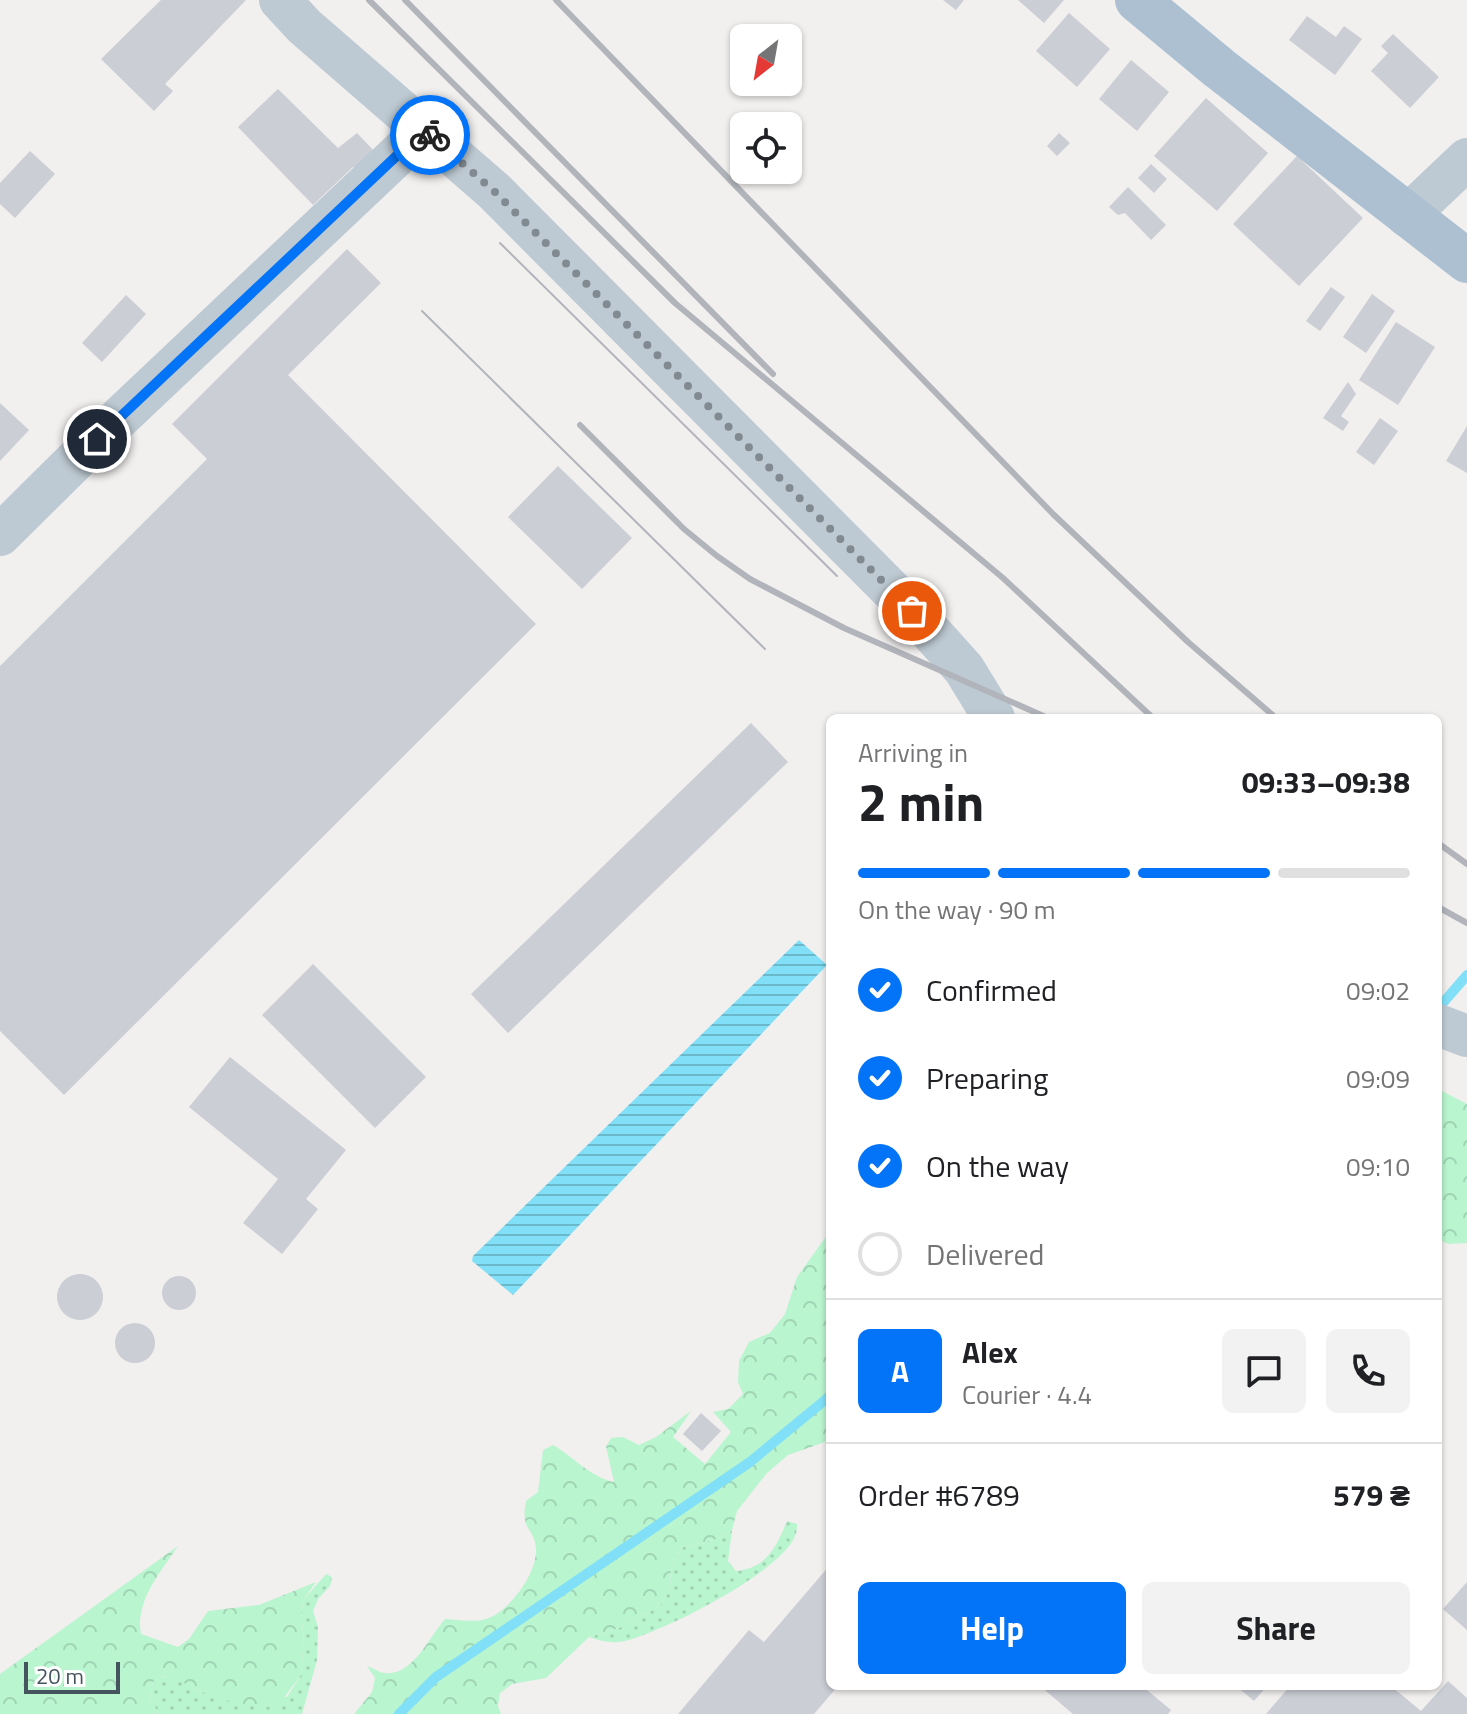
<!DOCTYPE html>
<html lang="en">
<head>
<meta charset="utf-8">
<style>
	:root { --surface:#fff; --page:#f2f2f2; --text:#202124; --muted:#757577; --line:#e0e0e0; --accent:#0373f8 }
	body { margin:0; font-family:"Titillium Web",sans-serif; background:var(--page); color:var(--text); height:100vh; display:flex; flex-direction:column; font-size:30px; white-space:nowrap }
	* { box-sizing:border-box; margin:0 }
	p { font-size:26px; color:var(--muted) }
	.icon { flex:none; width:44px; height:44px; fill:none; stroke:currentColor; stroke-width:2; stroke-linecap:round; stroke-linejoin:round }
	.map { position:relative; flex:1; overflow:hidden }
	.panel { position:absolute; left:826px; top:714px; width:616px; height:976px; display:flex; flex-direction:column; background:var(--surface); border-radius:12px; box-shadow:0 2px 6px #0004 }
	.panel>* { flex:none }
	.needle { width:52px; rotate:211deg }
	.tools { position:absolute; left:730px; top:24px; display:grid; gap:16px }
	.tools a { display:grid; place-items:center; width:72px; height:72px; border-radius:12px; background:var(--surface); box-shadow:0 2px 6px #0004; font-size:40px }
	.scale { position:absolute; left:24px; bottom:20px; width:96px; box-sizing:border-box; padding-left:8px; border:4px solid #45545f; border-top:0; font-size:22px; line-height:28px; white-space:nowrap; color:#45545f; -webkit-text-stroke:6px #fff; paint-order:stroke }
	.pin { position:absolute; display:grid; place-items:center; width:68px; height:68px; color:#fff; margin:-34px; border:4px solid #fff; border-radius:50%; box-shadow:0 2px 8px #0007 }
	.courier { position:absolute; display:grid; place-items:center; width:80px; height:80px; margin:-40px; border:6px solid #0373f8; border-radius:50%; background:#fff; color:#222; box-shadow:0 2px 10px #0007 }
	.head em { font-style:normal; font-weight:700 }
	.head div { display:flex; flex-direction:column-reverse }
	.head { display:flex; align-items:center; justify-content:space-between; height:136px; padding:0 32px }
	h1 { font-size:52px; font-weight:700; line-height:60px }
	.bar { display:grid; grid-template-columns:repeat(4,1fr); gap:12px 8px; align-content:center; height:96px; padding:0 32px }
	.bar i { height:10px; border-radius:6px; background:var(--line) }
	.bar .active { background:var(--accent) }
	.bar p { grid-column:span 4 }
	.line { display:flex; align-items:center; gap:20px; padding:0 32px; border-top:2px solid var(--line) }
	.line div { flex:1 }
	.round { display:grid; place-items:center; flex:none; width:84px; height:84px; border-radius:12px; background:var(--page) }
	ol { padding:0 32px; list-style:none }
	li { display:flex; align-items:center; gap:24px; height:88px }
	li p { margin-inline-start:auto }
	li .icon { padding:8px; border-radius:50%; background:var(--accent); color:#fff; stroke-width:4 }
	li:last-child { color:var(--muted) }
	li i { width:44px; height:44px; border:4px solid var(--line); border-radius:50% }
	.button { display:flex; gap:16px; margin-top:auto; padding:16px 32px }
	.button a { flex:1; height:92px; border-radius:12px; background:var(--accent); color:#fff; font-size:32px; font-weight:700; line-height:92px; text-align:center }
	.button a+a { background:var(--page); color:var(--text) }
	.map>svg:first-child { display:block }
</style>
</head>
<body>
<div class="map">
<svg width="1467" height="1714" viewBox="0 0 1467 1714">
	<defs>
		<pattern id="grass-dots" width="8" height="8" patternUnits="userSpaceOnUse" patternTransform="scale(2)"><rect width="8" height="8" fill="#b9f5cf"/><path d="M2 2h.1M6 6h.1" fill="none" stroke="#a0d4b4" stroke-width="1.8" stroke-linecap="round"/></pattern>
		<pattern id="forest-crowns" width="20" height="18" patternUnits="userSpaceOnUse" patternTransform="scale(2)"><rect width="20" height="18" fill="#b9f5cf"/><path d="M2 6a3 3 0 1 1 6 0M12 15a3 3 0 1 1 6 0" fill="none" stroke="#a0d4b4"/></pattern>
		<pattern id="water-rules" width="6" height="5" patternUnits="userSpaceOnUse" patternTransform="scale(2)"><rect width="6" height="5" fill="#81e0f7"/><path d="M0 2.5h6" fill="none" stroke="#6bb8cb"/></pattern>
	</defs>
	<rect width="100%" height="100%" fill="#f2efef"/>
	<g fill="url(#grass-dots)">
		<path d="M787,1521L797,1524C797,1528 797,1532 795,1536C780,1573 664,1631 625,1641C612,1644 601,1641 589,1637L619,1628L660,1606L670,1589L671,1567L683,1547L717,1539L732,1530L728,1561L736,1571C767,1568 776,1547 787,1521Z"/>
		<polygon points="326,1574 332,1577 330,1586 318,1599 313,1611 318,1627 317,1660 302,1714 159,1714 150,1699 153,1682 160,1676 179,1679 199,1691 287,1697 301,1675 304,1640 301,1613 304,1599"/>
	</g>
	<g fill="url(#forest-crowns)">
		<polygon points="1438,1089 1467,1104 1467,1243 1448,1244 1438,1239"/>
		<path d="M830,1231V1436L825,1442L788,1455L767,1473L737,1511L732,1530L717,1539L683,1547L671,1567L670,1589L660,1606L619,1628L589,1637L546,1678L512,1684L500,1693L498,1706L501,1714H354L372,1692L375,1678L367,1666C373,1668 380,1673 385,1673C412,1677 430,1636 445,1619C458,1620 477,1623 489,1618C511,1609 538,1572 536,1548C534,1527 520,1531 526,1501L538,1492L543,1450L553,1445C574,1457 590,1477 614,1482L606,1447L611,1438L623,1437L639,1445L656,1437L691,1411L673,1437L705,1464L731,1432L713,1412L728,1409L743,1394L738,1382L739,1361L749,1342L770,1333L785,1314L797,1277Z"/>
		<path d="M178,1546C160,1573 135,1601 141,1634L178,1647L189,1639L208,1611L259,1605L316,1582L304,1599L301,1612L304,1640L301,1675L277,1707C251,1707 227,1702 202,1692C185,1684 181,1679 161,1676L153,1682L150,1699L159,1714H0V1674Z"/>
	</g>
	<polygon fill="url(#water-rules)" points="799,940 827,965 513,1295 472,1261 473,1256"/>
	<g fill="none" stroke-linecap="round" stroke-linejoin="round">
		<g stroke="#81e0f7" stroke-width="10">
			<polyline points="1442,1004 1467,975"/>
			<polyline points="399,1714 436,1677 750,1462 830,1396"/>
		</g>
	</g>
	<g fill="#cbced5">
		<polygon points="161,0 246,0 165,84 173,91 154,111 101,59"/>
		<polygon points="943,0 964,0 956,10"/>
		<polygon points="1018,0 1064,0 1044,23"/>
		<polygon points="1069,13 1110,49 1077,87 1036,51"/>
		<polygon points="1307,16 1336,37 1344,26 1362,39 1335,75 1289,40"/>
		<polygon points="1393,34 1439,77 1410,108 1371,71 1388,53 1381,46"/>
		<polygon points="1131,60 1169,92 1137,131 1099,99"/>
		<polygon points="278,89 338,148 357,133 376,153 357,170 353,167 313,205 238,127"/>
		<polygon points="1206,98 1268,153 1217,211 1154,156"/>
		<polygon points="1059,133 1070,143 1057,156 1047,146"/>
		<polygon points="30,151 55,174 15,218 0,204 0,183"/>
		<polygon points="1297,156 1363,218 1299,286 1233,224"/>
		<polygon points="1151,164 1167,179 1154,193 1138,178"/>
		<polygon points="1128,187 1166,225 1151,240 1125,213 1118,215 1109,207"/>
		<polygon points="347,249 381,283 288,375 536,624 64,1095 0,1031 0,666 207,459 172,424"/>
		<polygon points="1331,287 1345,297 1320,331 1306,321"/>
		<polygon points="1372,294 1395,311 1366,353 1343,337"/>
		<polygon points="126,295 146,314 102,362 82,343"/>
		<polygon points="1396,322 1435,347 1398,405 1359,380"/>
		<polygon points="1348,382 1356,394 1341,416 1349,422 1343,431 1323,418"/>
		<polygon points="0,403 29,430 0,461"/>
		<polygon points="1380,418 1398,431 1374,465 1356,452"/>
		<polygon points="1467,426 1467,473 1446,461"/>
		<polygon points="558,466 632,538 582,589 508,517"/>
		<polygon points="751,723 788,762 508,1033 471,994"/>
		<polygon points="313,964 426,1077 375,1128 262,1015"/>
		<polygon points="230,1057 346,1150 306,1199 318,1209 282,1254 243,1223 278,1179 189,1107"/>
		<circle cx="80" cy="1297" r="23"/>
		<circle cx="179" cy="1293" r="17"/>
		<circle cx="135" cy="1343" r="20"/>
		<polygon points="701,1413 721,1431 702,1451 683,1434"/>
		<polygon points="830,1565 830,1686 838,1686 814,1714 678,1714 749,1630 764,1642"/>
		<polygon points="1467,1582 1467,1630 1443,1609"/>
		<polygon points="1448,1681 1467,1698 1467,1714 1266,1714 1290,1686 1391,1686 1421,1711"/>
		<polygon points="1040,1686 1142,1686 1171,1710 1168,1714 1073,1714"/>
		<polygon points="1236,1686 1267,1686 1254,1701"/>
	</g>
	<g fill="none" stroke-linecap="round" stroke-linejoin="round">
		<g stroke="#becad3" stroke-width="42">
			<polyline points="280,0 304,26 494,191 912,611 964,669 994,718"/>
			<polyline points="1407,216 1467,159"/>
			<polyline points="0,535 97,439 424,130"/>
			<polyline points="1438,1025 1467,1036"/>
		</g>
		<polyline stroke="#acc0d2" stroke-width="44" points="1137,0 1219,68 1467,261"/>
		<g stroke="#b1b5bb" stroke-width="2">
			<polyline points="500,243 837,576"/>
			<polyline points="422,311 765,649"/>
		</g>
		<g stroke="#b1b5bb" stroke-width="6">
			<polyline points="369,0 675,303 1003,578 1153,718"/>
			<polyline points="405,0 773,374"/>
			<polyline points="556,0 1053,514 1188,642 1276,718"/>
			<polyline points="580,425 684,529 717,556 750,579 844,628 1048,718"/>
			<polyline points="1438,843 1467,864"/>
			<polyline points="1438,907 1467,923"/>
		</g>
	</g>
	<g fill="none" stroke-linecap="round" stroke-linejoin="round">
		<polyline stroke="#828a91" stroke-width="8" stroke-dasharray="0 14.4" points="430,135 494,191 912,611"/>
		<polyline stroke="#0373f8" stroke-width="10" points="97,439 424,130 430,135"/>
	</g>
</svg>
<div class="tools">
<a><svg class="needle" viewBox="-14 -14 28 28"><path d="M0-13l5 13h-10z" fill="#e53935"/><path d="M0 13l5-13h-10z" fill="#757577"/></svg></a>
<a><svg class="icon" aria-label="locate" viewBox="0 0 24 24"><circle cx="12" cy="12" r="6"/><path d="M12 2v4M12 18v4M2 12h4M18 12h4"/></svg></a>
</div>
<div class="scale">20 m</div>
<div class="pin" style="left:912px;top:611px;background:#ea580c"><svg class="icon" aria-label="bag" viewBox="0 0 24 24"><path d="M5 8h14l-1 12H6zM9 8a3 3 0 0 1 6 0"/></svg></div>
<div class="pin" style="left:97px;top:439px;background:#1f2937"><svg class="icon" aria-label="home" viewBox="0 0 24 24"><path d="M3 11l9-7 9 7M6 9v11h12V9"/></svg></div>
<div class="courier" style="left:430px;top:135px"><svg class="icon" aria-label="bike" viewBox="0 0 24 24"><circle cx="6" cy="16" r="4"/><circle cx="18" cy="16" r="4"/><path d="M6 16l4-8h5l3 8M10 8l3 8H6M13 5h3"/></svg></div>
<section class="panel">
<div class="head"><div><h1>2 min</h1><p>Arriving in</p></div><em>09:33–09:38</em></div>
<div class="bar"><i class="active"></i><i class="active"></i><i class="active"></i><i></i><p>On the way · 90 m</p></div>
<ol>
<li><svg class="icon" aria-label="check" viewBox="0 0 24 24"><path d="M5 12l5 5 9-10"/></svg>Confirmed<p>09:02</p></li>
<li><svg class="icon" aria-label="check" viewBox="0 0 24 24"><path d="M5 12l5 5 9-10"/></svg>Preparing<p>09:09</p></li>
<li><svg class="icon" aria-label="check" viewBox="0 0 24 24"><path d="M5 12l5 5 9-10"/></svg>On the way<p>09:10</p></li>
<li><i></i>Delivered</li>
</ol>
<div class="line" style="height:144px"><b class="round" style="background:var(--accent);color:#fff">A</b><div><b>Alex</b><p>Courier · 4.4</p></div><a class="round"><svg class="icon" aria-label="chat" viewBox="0 0 24 24"><path d="M4 5h16v11H9l-5 4z"/></svg></a><a class="round"><svg class="icon" aria-label="phone" viewBox="0 0 24 24"><path d="M5 4h4l2 5-3 2q2 4 5 5l2-3 5 2v4C11 20 4 13 5 4z"/></svg></a></div>
<div class="line" style="height:104px"><div>Order #6789</div><b>579 ₴</b></div>
<div class="button"><a>Help</a><a>Share</a></div>
</section>
</div>
</body>
</html>
